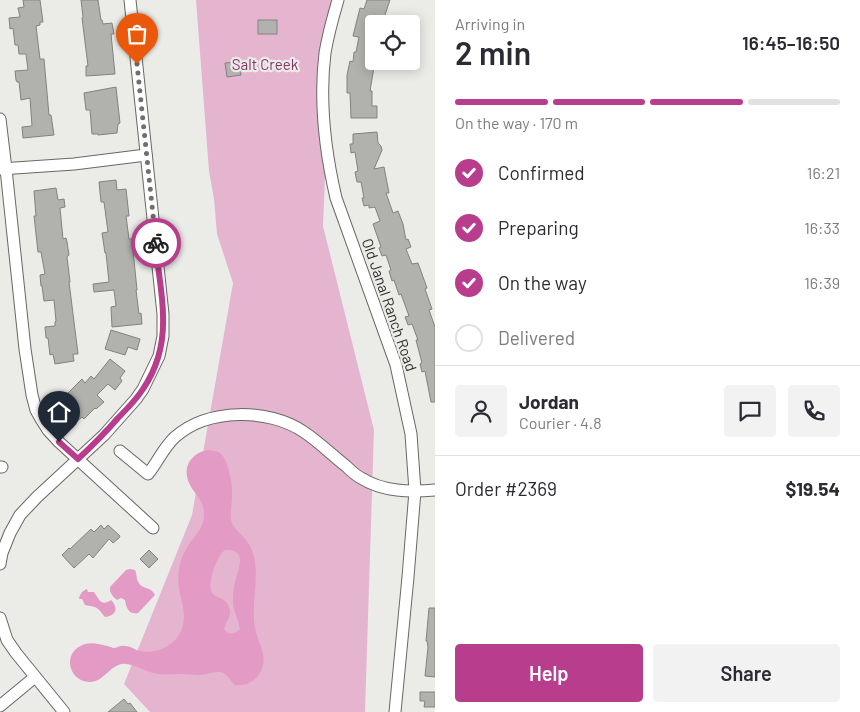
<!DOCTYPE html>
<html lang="en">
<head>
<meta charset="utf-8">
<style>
	:root { --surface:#fff; --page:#f2f2f3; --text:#2b2b33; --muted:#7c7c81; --line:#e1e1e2; --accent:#b93d8d }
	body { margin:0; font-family:Barlow,sans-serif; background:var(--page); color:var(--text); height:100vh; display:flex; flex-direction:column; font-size:19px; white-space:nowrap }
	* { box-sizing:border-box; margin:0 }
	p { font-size:16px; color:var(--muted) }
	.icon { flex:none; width:28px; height:28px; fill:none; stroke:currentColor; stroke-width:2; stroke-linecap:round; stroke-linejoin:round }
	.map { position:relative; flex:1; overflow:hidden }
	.side { display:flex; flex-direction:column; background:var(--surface); width:425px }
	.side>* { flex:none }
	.fabs { position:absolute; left:365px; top:15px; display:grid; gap:10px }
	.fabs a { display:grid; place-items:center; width:55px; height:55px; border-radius:5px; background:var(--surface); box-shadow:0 2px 12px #0003; font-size:25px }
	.pin { position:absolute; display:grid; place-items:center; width:42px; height:42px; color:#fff; margin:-51px -21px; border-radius:50% 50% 50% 0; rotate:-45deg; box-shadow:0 0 5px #0007 }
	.pin .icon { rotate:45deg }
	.courier { position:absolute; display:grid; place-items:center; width:50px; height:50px; margin:-25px; border:4px solid #b93d8d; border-radius:50%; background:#fff; color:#222; box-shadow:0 1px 6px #0007 }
	.headline em { font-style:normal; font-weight:600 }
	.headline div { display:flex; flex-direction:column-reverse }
	.headline { display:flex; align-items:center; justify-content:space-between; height:85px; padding:0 20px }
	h1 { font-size:32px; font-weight:600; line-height:38px }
	.bar { display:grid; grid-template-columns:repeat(4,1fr); gap:8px 5px; align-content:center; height:60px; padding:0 20px }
	.bar i { height:6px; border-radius:4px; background:var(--line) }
	.bar .on { background:var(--accent) }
	.bar p { grid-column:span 4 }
	.line { display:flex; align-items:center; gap:12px; padding:0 20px; border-top:1px solid var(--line) }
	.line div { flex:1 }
	.round { display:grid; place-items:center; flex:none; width:52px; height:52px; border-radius:5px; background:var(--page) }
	ol { padding:0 20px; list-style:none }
	li { display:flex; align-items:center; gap:15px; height:55px }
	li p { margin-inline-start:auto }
	li .icon { padding:5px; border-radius:50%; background:var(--accent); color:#fff; stroke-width:4 }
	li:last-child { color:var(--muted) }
	li i { width:28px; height:28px; border:2px solid var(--line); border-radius:50% }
	.button { display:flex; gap:10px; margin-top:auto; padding:10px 20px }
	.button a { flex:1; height:58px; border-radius:5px; background:var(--accent); color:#fff; font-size:20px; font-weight:600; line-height:58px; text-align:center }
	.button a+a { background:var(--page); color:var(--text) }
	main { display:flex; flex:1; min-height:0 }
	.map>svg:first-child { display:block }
</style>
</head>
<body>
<main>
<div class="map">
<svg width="435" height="712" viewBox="0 0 435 712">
	<rect width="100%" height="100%" fill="#ebece8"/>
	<polygon fill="#e5b5cf" points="196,0 332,0 323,226 374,430 365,712 150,712 124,684 192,515 233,283 217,234 214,199 209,171"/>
	<g fill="#e39ac4" fill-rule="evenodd">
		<path d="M209,450C213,451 217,451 220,453C229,460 233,486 232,497C232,505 229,516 232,523C237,533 247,538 251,548C262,573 250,602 255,628C257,640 266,653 263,665C261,678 247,687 235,685C230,681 228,674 221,672C215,671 206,675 199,675C193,675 187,674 180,674C173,674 165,675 158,674C147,673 131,662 122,664C109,666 103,683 89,682C67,680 62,651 85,644C92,642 100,644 107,646C108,646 113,648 114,648C118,648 120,645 125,646C130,646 134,649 139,651C158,655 179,644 183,625C186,612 181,601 179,588C177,576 179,562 185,551C191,538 204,531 204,515C205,502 196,496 190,485C181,468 191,452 209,450ZM225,550C246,549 240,565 236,578C234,585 233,591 233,598C232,609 238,618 240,629C236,634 228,636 224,629C226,622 231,617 230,610C227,596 214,599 211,591C208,582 217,555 225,550Z"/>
		<path d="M130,569L135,570C137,574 136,579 139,583C143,590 151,586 155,595L138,613C129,615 126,608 125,600L121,598L117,600C113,597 109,592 110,587L126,570Z"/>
		<path d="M87,589L88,592H94C99,599 101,607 111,600C119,608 116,616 105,617C102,614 101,611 98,609C95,606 89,606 85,605L82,599H79C80,594 82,591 87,589Z"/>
	</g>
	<g fill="#b1b2ae" stroke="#82837f">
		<polygon points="23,0 40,0 43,22 40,22 40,25 36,26 40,59 44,59 49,115 51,115 54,135 23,138 22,127 32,126 30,98 21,100 19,82 17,82 16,80 15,71 28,70 26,54 19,54 18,45 15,45 13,28 10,29 9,18 20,17 18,8 24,7"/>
		<polygon points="81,0 98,0 101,20 102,20 103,24 112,23 114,34 111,34 115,74 86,76 86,66 88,66 82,18 83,17"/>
		<polygon points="367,0 390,0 382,24 374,24 374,61 375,61 370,91 372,91 372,106 377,106 377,118 351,118 350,93 347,93 347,75 350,61 353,62 354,52 356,52 359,37 353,36 360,8 364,9"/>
		<rect x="258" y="20" width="19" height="14"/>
		<polygon points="239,62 241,75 227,77 225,63"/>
		<polygon points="116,87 120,123 118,124 117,133 98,135 98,134 92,134 90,110 86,110 84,93"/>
		<polygon points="377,132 378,143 381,146 382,150 374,169 384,167 389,193 386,193 393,213 398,211 403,224 406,240 408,239 411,247 406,249 412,264 418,263 427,288 425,289 432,309 429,310 435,327 435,402 431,402 425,371 422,372 420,364 422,363 416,340 418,340 412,324 408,325 405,317 409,316 401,294 399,295 394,280 392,281 389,271 391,270 386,255 382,256 379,248 381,247 373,224 380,221 375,207 369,208 369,205 364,206 362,198 364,198 361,182 357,182 355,172 358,171 355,152 351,153 350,144 353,144 353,134"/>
		<polygon points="116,180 117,190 126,189 129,216 126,216 129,239 133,239 135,249 133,250 137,290 136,290 139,314 141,313 142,324 112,327 111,307 116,306 114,290 94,292 93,284 109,282 106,253 105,253 102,233 108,232 104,202 101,202 99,182"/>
		<polygon points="56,188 58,200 64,199 65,207 60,208 63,239 66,238 67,242 69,255 67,257 70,282 69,282 78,354 73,354 74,361 55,364 53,354 50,355 48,338 46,338 45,327 55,326 55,322 56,321 54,300 44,301 42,286 41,286 40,275 45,274 41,252 38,252 34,216 36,216 34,191"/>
		<polygon points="111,330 140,339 137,350 128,347 125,355 105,349"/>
		<polygon points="110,359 125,371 120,378 122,381 115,390 108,384 97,395 104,402 96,409 95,408 84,419 82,417 75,423 61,410 67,404 62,399 82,379 85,383 91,376 94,379"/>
		<polygon points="101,525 104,529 108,525 120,536 119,538 113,543 109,539 93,558 89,554 74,568 62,555 69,548 70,549 91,529 94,532"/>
		<polygon points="149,550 158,559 149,568 140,559"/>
		<polygon points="429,608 435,608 435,677 425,676 428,647 427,641 426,641"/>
		<polygon points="420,692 435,692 435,707 424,707 425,701 420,701"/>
		<polygon points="124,699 128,704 130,703 137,712 108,712"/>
	</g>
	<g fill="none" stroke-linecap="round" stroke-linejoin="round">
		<g stroke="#676864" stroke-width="13">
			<g id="minor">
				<path d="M338,0C333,17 328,35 325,53C319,102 325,151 336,198L396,365L411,434L415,491L408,577L395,712"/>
				<polyline points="0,119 6,169 25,349 32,395 36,410 41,419 48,430 59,442 153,528"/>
				<polyline points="0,169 74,164 146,155"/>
				<path d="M120,451L148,474C158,462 163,448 175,437C208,408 269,408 304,432C319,442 332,455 346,466C350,470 355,475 361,478C383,492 410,492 435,490"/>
				<polyline points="0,467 2,467"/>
				<polyline points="0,564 2,553 10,533 20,515 37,497 104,435 136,399 143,389 159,356 163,336 163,314 130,0"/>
				<polyline points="0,618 7,640 16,653 64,712"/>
				<polyline points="0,706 35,677"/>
			</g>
		</g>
		<use href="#minor" stroke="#fff" stroke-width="11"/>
	</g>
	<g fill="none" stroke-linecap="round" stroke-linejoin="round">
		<polyline stroke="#6f6f6d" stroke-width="5" stroke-dasharray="0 9" points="137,64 156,243"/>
		<path stroke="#b93d8d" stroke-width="6" d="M59,442L78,459C92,446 105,433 118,418C127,409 136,400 143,389C158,367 164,342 163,316C163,292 157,268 156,243"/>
	</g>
	<g text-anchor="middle" stroke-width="4.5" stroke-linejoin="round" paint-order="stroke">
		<g font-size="15" fill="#883369" stroke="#ebece8">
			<text x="265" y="70">Salt Creek</text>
		</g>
		<g font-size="15" fill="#2c2c2b" stroke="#ebece8">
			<text transform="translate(389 305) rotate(71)" y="5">Old Janal Ranch Road</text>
		</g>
	</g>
</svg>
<div class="fabs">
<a><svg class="icon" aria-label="locate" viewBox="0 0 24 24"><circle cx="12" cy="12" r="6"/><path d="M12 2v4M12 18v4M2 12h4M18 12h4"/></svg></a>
</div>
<div class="pin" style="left:137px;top:64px;background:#ea580c"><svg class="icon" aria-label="bag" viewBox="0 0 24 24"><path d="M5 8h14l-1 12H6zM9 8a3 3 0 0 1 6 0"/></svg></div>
<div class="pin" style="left:59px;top:442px;background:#1f2937"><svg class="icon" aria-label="home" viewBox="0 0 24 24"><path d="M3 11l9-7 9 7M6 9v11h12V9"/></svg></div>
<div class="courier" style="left:156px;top:243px"><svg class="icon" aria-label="bike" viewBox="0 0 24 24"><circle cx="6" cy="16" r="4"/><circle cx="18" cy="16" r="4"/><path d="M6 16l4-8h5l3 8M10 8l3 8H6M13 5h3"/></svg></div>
</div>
<section class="side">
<div class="headline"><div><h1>2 min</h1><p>Arriving in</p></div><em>16:45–16:50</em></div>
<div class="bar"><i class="on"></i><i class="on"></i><i class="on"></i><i></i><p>On the way · 170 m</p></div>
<ol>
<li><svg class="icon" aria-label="check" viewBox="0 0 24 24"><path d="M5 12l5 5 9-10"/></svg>Confirmed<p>16:21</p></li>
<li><svg class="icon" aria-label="check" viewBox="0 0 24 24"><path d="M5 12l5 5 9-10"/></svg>Preparing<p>16:33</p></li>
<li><svg class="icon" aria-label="check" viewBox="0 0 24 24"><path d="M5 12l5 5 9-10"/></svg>On the way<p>16:39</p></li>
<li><i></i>Delivered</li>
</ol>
<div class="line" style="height:90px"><a class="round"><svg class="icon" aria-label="person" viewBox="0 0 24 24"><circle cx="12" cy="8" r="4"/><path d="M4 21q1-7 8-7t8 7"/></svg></a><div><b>Jordan</b><p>Courier · 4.8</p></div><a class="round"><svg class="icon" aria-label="chat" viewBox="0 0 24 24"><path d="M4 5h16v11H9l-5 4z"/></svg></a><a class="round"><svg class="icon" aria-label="phone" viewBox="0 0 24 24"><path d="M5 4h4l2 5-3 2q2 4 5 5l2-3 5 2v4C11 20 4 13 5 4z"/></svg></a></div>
<div class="line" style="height:65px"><div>Order #2369</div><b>$19.54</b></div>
<div class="button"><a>Help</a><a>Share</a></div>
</section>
</main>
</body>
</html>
